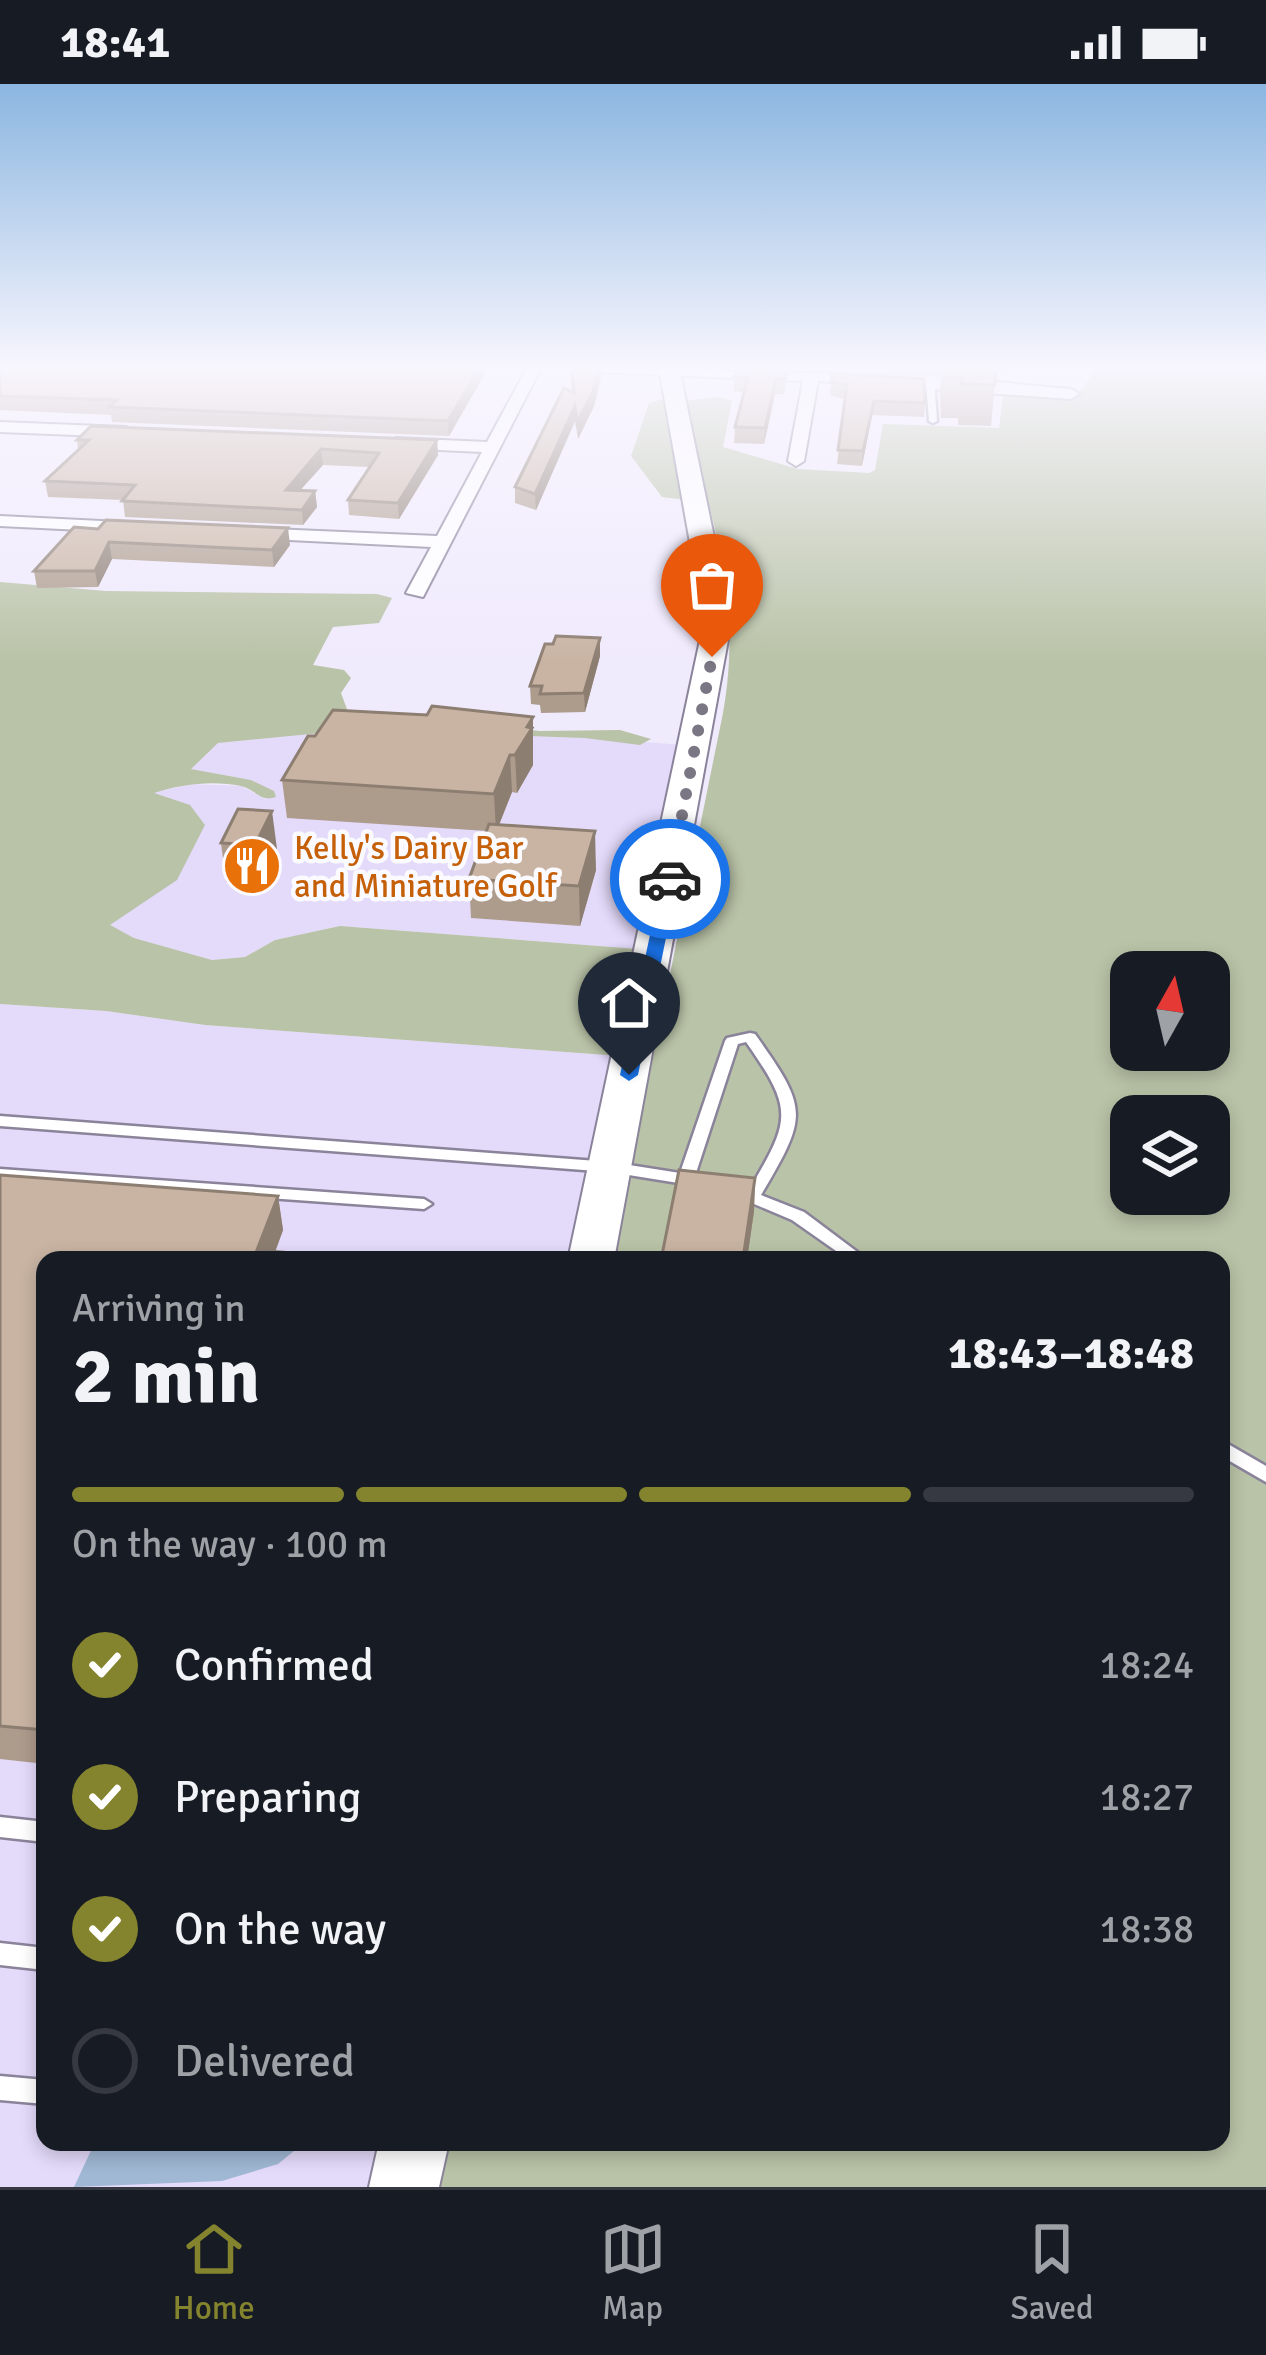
<!DOCTYPE html>
<html lang="en">
<head>
<meta charset="utf-8">
<style>
	:root { --surface:#171b24; --page:#20242c; --text:#f1f3f6; --muted:#9ea1a6; --line:#363941; --accent:#84842e }
	body { margin:0; font-family:Signika,sans-serif; background:var(--page); color:var(--text); height:100vh; display:flex; flex-direction:column; font-size:45px; white-space:nowrap }
	* { box-sizing:border-box; margin:0 }
	p { font-size:39px; color:var(--muted) }
	.icon { flex:none; width:66px; height:66px; fill:none; stroke:currentColor; stroke-width:2; stroke-linecap:round; stroke-linejoin:round }
	.map { position:relative; flex:1; overflow:hidden }
	.sheet { position:absolute; left:36px; top:1167px; width:1194px; height:900px; display:flex; flex-direction:column; background:var(--surface); border-radius:24px; box-shadow:0 6px 18px #0003 }
	.sheet>* { flex:none }
	.needle { width:78px; rotate:8deg }
	.buttons { position:absolute; left:1110px; top:867px; display:grid; gap:24px }
	.buttons a { display:grid; place-items:center; width:120px; height:120px; border-radius:24px; background:var(--surface); box-shadow:0 6px 18px #0003; font-size:60px }
	.pin { position:absolute; display:grid; place-items:center; width:102px; height:102px; color:#fff; margin:-123px -51px; border-radius:50% 50% 50% 0; rotate:-45deg; box-shadow:0 0 12px #0007 }
	.pin .icon { rotate:45deg }
	.courier { position:absolute; display:grid; place-items:center; width:120px; height:120px; margin:-60px; border:9px solid #1a73e8; border-radius:50%; background:#fff; color:#222; box-shadow:0 3px 15px #0007 }
	.summary em { font-style:normal; font-weight:800 }
	.summary div { display:flex; flex-direction:column-reverse }
	.summary { display:flex; align-items:center; justify-content:space-between; height:204px; padding:0 36px }
	h1 { font-size:78px; font-weight:800; line-height:90px }
	.bar { display:grid; grid-template-columns:repeat(4,1fr); gap:18px 12px; align-content:center; height:144px; padding:0 36px }
	.bar i { height:15px; border-radius:9px; background:var(--line) }
	.bar .selected { background:var(--accent) }
	.bar p { grid-column:span 4 }
	ol { padding:0 36px; list-style:none }
	li { display:flex; align-items:center; gap:36px; height:132px }
	li p { margin-inline-start:auto }
	li .icon { padding:12px; border-radius:50%; background:var(--accent); color:#fff; stroke-width:4 }
	li:last-child { color:var(--muted) }
	li i { width:66px; height:66px; border:6px solid var(--line); border-radius:50% }
	.status { display:flex; justify-content:space-between; align-items:center; height:84px; padding:0 60px; background:var(--surface); direction:ltr }
	.status svg { height:33px; fill:currentColor }
	.menu { display:flex; justify-content:space-around; align-items:center; height:168px; border-top:3px solid var(--line); background:var(--surface); font-size:33px; color:var(--muted) }
	.menu a { display:grid; justify-items:center; gap:6px }
	.menu .selected { color:var(--accent) }
	.map>svg:first-child { display:block }
</style>
</head>
<body>
<div class="status"><b>18:41</b><svg viewBox="0 0 49 12"><path d="M0 12V9h3v3zM5 12V6h3v6zM10 12V3h3v9zM15 12V0h3v12zM26 1h20v11H26zM47 4h2v5h-2z"/></svg></div>
<div class="map">
<svg width="1266" height="2103" viewBox="0 0 1266 2103">
	<rect width="100%" height="100%" fill="#f0eafd"/>
	<g fill="#e4dafa">
		<polygon points="439,643 684,661 638,865 340,842 275,856 245,873 212,876 134,854 109,842 133,823 152,709 190,700 241,702 267,716 251,696 190,685 218,659 352,646"/>
		<polygon points="0,920 106,927 205,941 620,972 576,1176 45,1176 45,2058 388,2058 378,2103 0,2103"/>
	</g>
	<g fill="#b9c3a7" fill-rule="evenodd">
		<path d="M1089,284H1266V2103H429L437,2058H1221V1176H612L723,629C744,512 709,429 682,317L720,313L732,317L723,363L798,385L869,389L875,386L883,340L999,344L1003,312L1074,316L1092,291ZM1131,888H1209V966H1131ZM1131,1032H1209V1110H1131Z"/>
		<polygon points="663,315 686,416 662,413 631,372 649,319"/>
		<path d="M0,498L106,507L377,510L392,514L379,539L333,543L313,581L344,586L351,594L341,609L348,628L540,647L620,646L651,655L640,661L585,654L352,646L218,659L191,685L251,696L274,707L276,713C259,718 257,706 241,702C214,696 180,700 154,709L190,721L205,741L177,796L110,841L134,854L212,876L245,873L275,856L340,842L638,865L620,972L205,941L106,927L0,920Z"/>
	</g>
	<polygon fill="#a0b8d4" points="95,2058 305,2058 278,2080 222,2097 74,2103"/>
	<g fill="none" stroke-linecap="round" stroke-linejoin="round">
		<g stroke="#8a839a" stroke-width="5">
			<g id="lane">
				<polygon points="930,295 934,297 937,337 933,339 929,337 926,297"/>
				<path d="M750,949L755,950C808,1025 809,1030 761,1111L804,1128L868,1176H849L792,1136L733,1111L730,1107L738,1102L749,1106C791,1035 794,1026 746,958L738,960L695,1092L702,1094L705,1097L697,1102L610,1088L0,1042V1032L610,1078L680,1089L725,957L727,954Z"/>
				<polygon points="0,1085 424,1115 432,1120 424,1125 0,1095"/>
				<polygon points="1221,1356 1266,1382 1266,1398 1221,1372"/>
				<polygon points="0,1733 45,1738 45,1758 0,1753"/>
				<polygon points="0,1859 45,1864 45,1886 0,1881"/>
				<polygon points="0,1992 45,1996 45,2020 0,2016"/>
			</g>
		</g>
		<g stroke="#8a839a" stroke-width="4">
			<g id="street">
				<polygon points="527,284 541,284 423,513 406,509 431,463 250,454 241,449 250,444 437,452 482,368 396,364 388,359 396,354 487,358"/>
				<polygon points="588,284 930,292 1071,305 1079,310 1071,315 818,297 804,377 796,382 788,377 803,297 595,288"/>
				<polygon points="0,338 126,343 134,348 126,353 0,348"/>
				<polygon points="0,432 142,439 151,444 142,449 0,442"/>
			</g>
		</g>
		<g stroke="#8a839a" stroke-width="4">
			<g id="secondary">
				<polygon points="659,284 679,284 721,487 728,556 614,1176 568,1176 700,556 695,487"/>
				<polygon points="379,2058 449,2058 439,2103 369,2103"/>
			</g>
		</g>
		<use href="#lane" fill="#fff" fill-rule="evenodd"/>
		<use href="#street" fill="#fff" fill-rule="evenodd"/>
		<use href="#secondary" fill="#fff" fill-rule="evenodd"/>
	</g>
	<g fill="#ad9b8c">
		<polygon points="0,284 488,284 449,352 112,338 111,331 0,326"/>
		<polygon points="571,284 601,284 601,293 594,322 578,355 575,337 536,426 515,419 515,403 572,308"/>
		<polygon points="834,284 1083,284 996,287 991,342 958,341 958,334 941,334 940,310 941,291"/>
		<polygon points="788,286 784,310 775,310 764,360 734,359 735,343 744,308 734,307 734,293"/>
		<polygon points="832,289 925,319 924,333 872,331 862,382 837,380 845,315 830,311"/>
		<polygon points="77,356 437,356 438,371 399,435 349,431 348,416 369,383 323,381 300,406 315,407 317,423 303,441 125,433 123,416 48,413 45,397 78,366"/>
		<polygon points="98,445 290,461 274,483 112,475 98,503 37,504 34,487"/>
		<polygon points="600,572 585,628 541,629 540,621 531,620 530,602"/>
		<polygon points="427,631 533,633 533,681 517,709 512,708 499,741 596,786 580,842 471,834 469,795 487,747 287,734 282,696 315,652"/>
		<polygon points="238,725 277,765 260,800 226,798 221,759"/>
		<polygon points="0,1091 278,1112 283,1146 275,1168 45,1176 45,1680 0,1675"/>
		<polygon points="755,1094 754,1127 747,1176 661,1176"/>
	</g>
	<g fill="#8d7e72">
		<polygon points="479,284 488,284 449,352 448,337"/>
		<polygon points="599,284 601,293 594,322 578,355 577,339"/>
		<polygon points="776,295 775,310 764,360 765,344"/>
		<polygon points="874,317 872,331 862,382 863,367"/>
		<polygon points="575,322 575,337 536,426 535,410"/>
		<polygon points="437,356 438,371 399,435 398,419"/>
		<polygon points="321,365 323,381 287,421 286,406"/>
		<polygon points="315,407 317,423 303,441 302,426"/>
		<polygon points="288,444 290,461 274,483 272,466"/>
		<polygon points="109,458 112,475 98,503 95,487"/>
		<polygon points="600,554 600,572 585,628 584,609"/>
		<polygon points="533,633 533,681 517,709 515,671"/>
		<polygon points="510,671 512,708 496,748 494,710"/>
		<polygon points="272,727 277,765 260,800 255,761"/>
		<polygon points="595,747 596,786 580,842 579,802"/>
		<polygon points="755,1094 754,1127 747,1176 743,1176"/>
		<polygon points="278,1112 283,1146 272,1176 257,1166"/>
	</g>
	<g fill="#c9b4a3" stroke="#8d7e72" stroke-width="3">
		<polygon points="0,284 479,284 448,337 110,323 117,316 0,312"/>
		<polygon points="571,284 599,284 593,307 577,339 575,322 535,410 515,403 564,304 574,309"/>
		<polygon points="737,284 788,286 785,295 776,295 765,344 735,343 748,293 734,293"/>
		<polygon points="944,284 996,284 995,301 962,300 962,294 945,293"/>
		<polygon points="832,289 924,295 925,319 874,317 863,367 838,366 847,301 831,298"/>
		<polygon points="91,342 437,356 398,419 348,416 379,369 321,365 286,406 315,407 302,426 122,417 135,401 45,397 89,356 77,356"/>
		<polygon points="106,436 288,444 272,466 109,458 95,487 34,487 74,443 98,445"/>
		<polygon points="556,552 600,554 584,609 540,610 542,602 530,602 545,560 553,560"/>
		<polygon points="432,622 533,633 527,643 532,644 515,671 510,671 494,710 282,696 308,652 315,652 333,626 427,631"/>
		<polygon points="238,725 272,727 255,761 221,759"/>
		<polygon points="489,740 595,747 579,802 469,795"/>
		<polygon points="679,1086 755,1094 743,1175 708,1172 707,1176 661,1176"/>
		<polygon points="0,1091 278,1112 257,1166 374,1176 45,1176 45,1646 0,1642"/>
	</g>
	<linearGradient id="sky" x2="0" y2="1"><stop stop-color="#8bb6e0"/><stop offset="0.49" stop-color="#f8f6fe"/><stop offset="1" stop-color="#f8f6fe" stop-opacity="0"/></linearGradient>
	<rect width="1266" height="578" fill="url(#sky)"/>
	<polygon fill="#1a73e8" points="670,790 678,795 638,991 629,997 620,991 662,795"/>
	<g fill="none" stroke-linecap="round" stroke-linejoin="round">
		<polyline stroke="#7a7683" stroke-width="12" stroke-dasharray="0 21.6" points="670,795 712,573"/>
	</g>
	<defs>
		<g id="restaurant-disc" transform="scale(3)"><circle r="9.5" fill="#e8710a" stroke="#fbfaff"/><path d="M-5-6h1v4h1v-4h1v4h1v-4h1v5L-1.5 .5V6h-2V.5L-5-1ZM5-6V6H3V1.5H1.5Q1.5-4 5-6Z" fill="#fff"/></g>
	</defs>
	<g fill-rule="evenodd">
		<use href="#restaurant-disc" x="252" y="782"/>
	</g>
	<g text-anchor="middle" stroke-width="9" stroke-linejoin="round" paint-order="stroke">
		<g font-size="33" fill="#c56008" stroke="#fbfaff" text-anchor="start">
			<text x="294" y="775">Kelly's Dairy Bar<tspan x="294" dy="38">and Miniature Golf</tspan></text>
		</g>
	</g>
</svg>
<div class="buttons">
<a><svg class="needle" viewBox="-14 -14 28 28"><path d="M0-13l5 13h-10z" fill="#e53935"/><path d="M0 13l5-13h-10z" fill="#9ea1a6"/></svg></a>
<a><svg class="icon" aria-label="layers" viewBox="0 0 24 24"><path d="M12 4l9 5-9 5-9-5zM3 14l9 5 9-5"/></svg></a>
</div>
<div class="pin" style="left:712px;top:573px;background:#ea580c"><svg class="icon" aria-label="bag" viewBox="0 0 24 24"><path d="M5 8h14l-1 12H6zM9 8a3 3 0 0 1 6 0"/></svg></div>
<div class="pin" style="left:629px;top:991px;background:#1f2937"><svg class="icon" aria-label="home" viewBox="0 0 24 24"><path d="M3 11l9-7 9 7M6 9v11h12V9"/></svg></div>
<div class="courier" style="left:670px;top:795px"><svg class="icon" aria-label="car" viewBox="0 0 24 24"><path d="M5 17H2v-5l4-1 3-4h7l3 4 3 1v5h-3M9 17h6M6 11h13"/><circle cx="7" cy="17" r="2"/><circle cx="17" cy="17" r="2"/></svg></div>
<section class="sheet">
<div class="summary"><div><h1>2 min</h1><p>Arriving in</p></div><em>18:43–18:48</em></div>
<div class="bar"><i class="selected"></i><i class="selected"></i><i class="selected"></i><i></i><p>On the way · 100 m</p></div>
<ol>
<li><svg class="icon" aria-label="check" viewBox="0 0 24 24"><path d="M5 12l5 5 9-10"/></svg>Confirmed<p>18:24</p></li>
<li><svg class="icon" aria-label="check" viewBox="0 0 24 24"><path d="M5 12l5 5 9-10"/></svg>Preparing<p>18:27</p></li>
<li><svg class="icon" aria-label="check" viewBox="0 0 24 24"><path d="M5 12l5 5 9-10"/></svg>On the way<p>18:38</p></li>
<li><i></i>Delivered</li>
</ol>
</section>
</div>
<nav class="menu">
<a class="selected"><svg class="icon" aria-label="home" viewBox="0 0 24 24"><path d="M3 11l9-7 9 7M6 9v11h12V9"/></svg>Home</a>
<a><svg class="icon" aria-label="map" viewBox="0 0 24 24"><path d="M3 6l6-2 6 2 6-2v14l-6 2-6-2-6 2zM9 4v14M15 6v14"/></svg>Map</a>
<a><svg class="icon" aria-label="saved" viewBox="0 0 24 24"><path d="M7 4h10v16l-5-4-5 4z"/></svg>Saved</a>
</nav>
</body>
</html>
